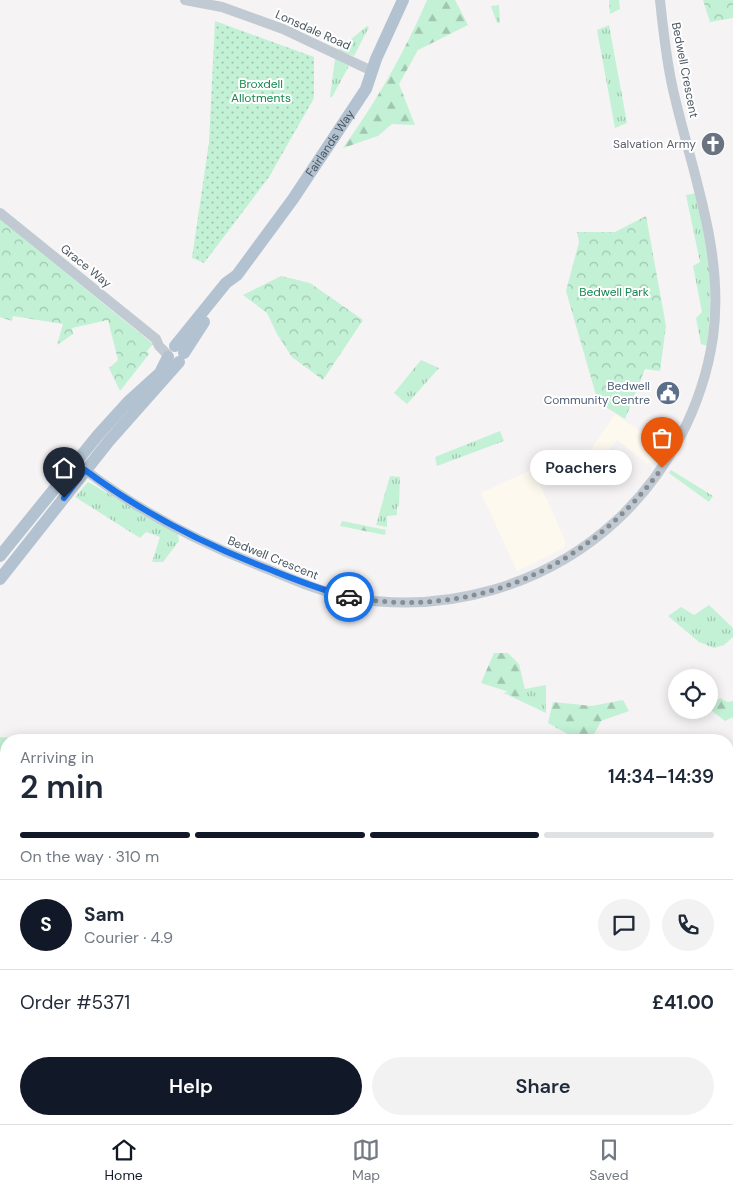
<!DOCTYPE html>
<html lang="en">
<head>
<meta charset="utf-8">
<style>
	:root { --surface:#fff; --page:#f2f2f3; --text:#1f2937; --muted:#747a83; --line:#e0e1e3; --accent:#111827 }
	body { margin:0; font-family:"DM Sans",sans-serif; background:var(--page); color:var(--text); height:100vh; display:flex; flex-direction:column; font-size:19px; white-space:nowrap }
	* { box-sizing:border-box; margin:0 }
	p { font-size:16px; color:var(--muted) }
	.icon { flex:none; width:28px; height:28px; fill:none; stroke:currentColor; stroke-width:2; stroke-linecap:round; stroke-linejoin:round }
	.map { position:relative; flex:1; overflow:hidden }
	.drawer { position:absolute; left:0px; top:734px; width:734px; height:391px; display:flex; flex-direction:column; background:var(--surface); border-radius:20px 20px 0 0; box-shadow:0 2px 12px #0003 }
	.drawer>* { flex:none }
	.tools { position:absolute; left:668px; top:669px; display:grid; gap:10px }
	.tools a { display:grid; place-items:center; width:50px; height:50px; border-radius:50%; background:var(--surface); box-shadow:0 2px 12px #0003; font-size:25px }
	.pin { position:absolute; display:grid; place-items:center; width:42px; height:42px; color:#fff; margin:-51px -21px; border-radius:50% 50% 50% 0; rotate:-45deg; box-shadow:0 0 5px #0007 }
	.pin .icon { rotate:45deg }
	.courier { position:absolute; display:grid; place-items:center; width:50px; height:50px; margin:-25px; border:4px solid #1a73e8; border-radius:50%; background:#fff; color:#222; box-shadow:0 1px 6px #0007 }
	.bubble { position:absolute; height:35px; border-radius:18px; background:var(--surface); box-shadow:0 2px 12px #0003; font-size:16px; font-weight:600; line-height:35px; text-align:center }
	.summary em { font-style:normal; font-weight:600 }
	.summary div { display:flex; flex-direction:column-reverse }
	.summary { display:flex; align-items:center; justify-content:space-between; height:85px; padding:0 20px }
	h1 { font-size:32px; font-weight:600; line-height:38px }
	.bar { display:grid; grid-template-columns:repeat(4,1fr); gap:8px 5px; align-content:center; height:60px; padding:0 20px }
	.bar i { height:6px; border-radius:4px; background:var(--line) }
	.bar .on { background:var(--accent) }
	.bar p { grid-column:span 4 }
	.line { display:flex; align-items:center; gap:12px; padding:0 20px; border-top:1px solid var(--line) }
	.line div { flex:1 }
	.round { display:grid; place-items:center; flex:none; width:52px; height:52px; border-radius:26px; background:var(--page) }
	.cta { display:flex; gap:10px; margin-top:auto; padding:10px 20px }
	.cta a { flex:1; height:58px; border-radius:30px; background:var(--accent); color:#fff; font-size:20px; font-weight:600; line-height:58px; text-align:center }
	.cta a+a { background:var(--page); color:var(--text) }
	.menu { display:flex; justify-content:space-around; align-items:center; height:70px; border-top:1px solid var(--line); background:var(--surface); font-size:14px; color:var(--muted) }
	.menu a { display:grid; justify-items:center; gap:2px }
	.menu .on { color:var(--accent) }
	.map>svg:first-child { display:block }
</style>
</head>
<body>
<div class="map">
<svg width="733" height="1124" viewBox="0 0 733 1124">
	<defs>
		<pattern id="grass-tufts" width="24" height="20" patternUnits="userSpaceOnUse" patternTransform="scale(1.25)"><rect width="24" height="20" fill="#c3f1d5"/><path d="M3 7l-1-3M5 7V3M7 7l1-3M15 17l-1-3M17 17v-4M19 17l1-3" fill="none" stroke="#a0c6b0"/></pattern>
		<pattern id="forest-firs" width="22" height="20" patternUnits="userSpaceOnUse" patternTransform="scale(1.25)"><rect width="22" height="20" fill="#c3f1d5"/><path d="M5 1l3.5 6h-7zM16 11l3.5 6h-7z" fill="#a0c6b0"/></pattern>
		<pattern id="park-crowns" width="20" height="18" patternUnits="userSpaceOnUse" patternTransform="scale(1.25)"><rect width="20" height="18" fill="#c3f1d5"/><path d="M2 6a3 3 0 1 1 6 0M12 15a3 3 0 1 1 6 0" fill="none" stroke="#a0c6b0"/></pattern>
		<pattern id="garden-dots" width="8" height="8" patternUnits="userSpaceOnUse" patternTransform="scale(1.25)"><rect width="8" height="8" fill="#c3f1d5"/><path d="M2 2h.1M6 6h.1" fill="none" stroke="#a0c6b0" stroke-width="1.8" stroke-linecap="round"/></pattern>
	</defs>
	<rect width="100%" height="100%" fill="#f5f3f3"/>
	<g fill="#fdf9ef">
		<polygon points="615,414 652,439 659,432 669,438 655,462 646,463 617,440 597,467 585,458"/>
		<polygon points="533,469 565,540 564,548 517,571 481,493"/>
	</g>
	<g fill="url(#grass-tufts)">
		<polygon points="609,0 619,0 620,9 610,14"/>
		<polygon points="499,5 500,23 497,23 491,6"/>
		<polygon points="609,25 627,123 615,128 597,30"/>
		<polygon points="367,26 369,27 354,56 338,50"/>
		<polygon points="335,59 349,66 332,97 330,97"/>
		<path d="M696,193C700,214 708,236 709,258C711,287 711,317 707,346L701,344L696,318L702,312L693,266L700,262L686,195Z"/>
		<polygon points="421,360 439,368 407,404 394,393"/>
		<polygon points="500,431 504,441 437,466 435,457"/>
		<polygon points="671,470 713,496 709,502 669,473"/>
		<polygon points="390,476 400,477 399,506 397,507 397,515 387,516 387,527 376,525"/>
		<polygon points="88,482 178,533 179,541 163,562 152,562 160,537 146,532 140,538 75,497"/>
		<polygon points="709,605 733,628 733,637 724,645 714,648 699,642 668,616 681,607 694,615"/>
		<polygon points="546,685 546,713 504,693"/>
		<polygon points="505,1119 567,1119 566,1124 501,1124"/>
	</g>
	<g fill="url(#forest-firs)">
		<path d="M427,0H455L468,25L418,50L399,84L415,125L392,124L378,136L343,148C376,102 405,52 427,0Z"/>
		<polygon points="342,521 386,530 385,535 340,526"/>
		<polygon points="494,653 508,653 519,664 528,702 510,695 506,691 481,683"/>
		<polygon points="720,698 727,702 733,701 733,717 725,721 711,710 713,704"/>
		<polygon points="623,700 629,711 601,721 591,740 578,740 548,723 553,702 592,706"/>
	</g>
	<g fill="url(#park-crowns)">
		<polygon points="703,0 733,0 733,18 710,22"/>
		<polygon points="646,216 666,326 660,371 645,369 625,419 598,402 566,291 579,242 577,232 615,232"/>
		<polygon points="0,219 153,344 147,351 149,354 120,391 109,368 118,360 108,320 72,328 73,334 57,345 63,324 13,316 12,321 0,317"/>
		<polygon points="281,276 310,283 363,320 323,380 292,357 277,334 267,313 243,295"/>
		<polygon points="0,737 35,740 6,740 6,864 0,865"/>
	</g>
	<polygon fill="url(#garden-dots)" points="215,21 314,57 314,98 269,177 204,263 192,258 209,142"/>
	<polygon fill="#c3f1d5" points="6,879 6,908 0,905 0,882"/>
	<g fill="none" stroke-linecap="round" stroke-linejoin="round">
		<g stroke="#c1cad2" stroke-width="10">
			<polyline points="185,0 222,7 283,29 372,71"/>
			<polyline points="0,213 156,339 159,346 168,355"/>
			<path d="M85,470C139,511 198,542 260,566C290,578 320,592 352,598C447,614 545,586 616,521C668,473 703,406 713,337C725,250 690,168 672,85C666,57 663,29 660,0"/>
			<polyline points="728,824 733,817"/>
			<polyline points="496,1124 501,1119"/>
		</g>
		<g stroke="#b3c2d1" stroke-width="12">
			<path id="s1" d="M175,346L226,283L237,275L293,199L366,89L376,59L403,0"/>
			<polyline points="184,353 204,322"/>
			<polyline points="0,556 98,435 128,402 160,373 168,357"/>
			<polyline points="0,579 109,441 179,362"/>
			<polyline points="0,948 6,950"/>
			<polyline points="0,957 6,960"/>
			<polyline points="296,1119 305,1124"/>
			<polyline points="314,1119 322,1124"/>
		</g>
	</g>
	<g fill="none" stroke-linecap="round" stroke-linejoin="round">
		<path stroke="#868d94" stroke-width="5" stroke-dasharray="0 9" d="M349,597C473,620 588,569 662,468"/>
		<path stroke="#1a73e8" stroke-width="6" d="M64,498L85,470C141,512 201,543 266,568C294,579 320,590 349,597"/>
	</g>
	<defs>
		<g id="church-disc" transform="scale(1.25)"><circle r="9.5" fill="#6b7280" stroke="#fff"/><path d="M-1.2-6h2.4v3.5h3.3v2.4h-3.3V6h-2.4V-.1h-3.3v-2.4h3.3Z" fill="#fff"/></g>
		<g id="civic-disc" transform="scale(1.25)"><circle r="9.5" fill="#5c6f8a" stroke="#fff"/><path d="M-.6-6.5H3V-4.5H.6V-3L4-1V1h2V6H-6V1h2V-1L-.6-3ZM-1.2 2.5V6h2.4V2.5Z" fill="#fff"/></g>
	</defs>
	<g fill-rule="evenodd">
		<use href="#church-disc" x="713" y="144"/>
		<use href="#civic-disc" x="668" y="393"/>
	</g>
	<g text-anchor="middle" stroke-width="4" stroke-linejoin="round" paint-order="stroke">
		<g font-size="12" fill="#4a5661" stroke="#fff">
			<text transform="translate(313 30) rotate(24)" y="4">Lonsdale Road</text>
			<text transform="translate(685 70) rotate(79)" y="4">Bedwell Crescent</text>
			<text dy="4" stroke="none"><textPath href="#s1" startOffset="256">Fairlands Way</textPath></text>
			<text transform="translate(86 266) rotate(39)" y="4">Grace Way</text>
			<text transform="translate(273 558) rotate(22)" y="4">Bedwell Crescent</text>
		</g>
		<g font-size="12" fill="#17864f" stroke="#fff">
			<text x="261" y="88">Broxdell<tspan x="261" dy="14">Allotments</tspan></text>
			<text x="614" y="296">Bedwell Park</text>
		</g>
		<g font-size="12" fill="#5b616d" stroke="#fff" text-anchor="end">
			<text x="696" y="148">Salvation Army</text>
		</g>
		<g font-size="12" fill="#4e5e75" stroke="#fff" text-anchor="end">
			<text x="650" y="390">Bedwell<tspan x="650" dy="14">Community Centre</tspan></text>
		</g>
	</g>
</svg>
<div class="tools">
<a><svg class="icon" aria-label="locate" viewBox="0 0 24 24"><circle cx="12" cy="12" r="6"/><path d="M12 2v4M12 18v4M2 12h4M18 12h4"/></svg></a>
</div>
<div class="pin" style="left:662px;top:468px;background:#ea580c"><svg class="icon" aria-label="bag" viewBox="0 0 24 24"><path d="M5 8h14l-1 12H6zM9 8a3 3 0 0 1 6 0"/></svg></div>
<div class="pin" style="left:64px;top:498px;background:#1f2937"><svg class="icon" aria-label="home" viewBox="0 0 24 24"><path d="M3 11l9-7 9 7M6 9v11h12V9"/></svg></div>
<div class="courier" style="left:349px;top:597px"><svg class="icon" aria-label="car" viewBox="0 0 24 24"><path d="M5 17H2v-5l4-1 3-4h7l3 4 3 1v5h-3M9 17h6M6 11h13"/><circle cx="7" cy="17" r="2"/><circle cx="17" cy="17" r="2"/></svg></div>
<div class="bubble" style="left:530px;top:450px;width:102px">Poachers</div>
<section class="drawer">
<div class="summary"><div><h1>2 min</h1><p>Arriving in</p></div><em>14:34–14:39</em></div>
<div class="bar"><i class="on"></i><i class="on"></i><i class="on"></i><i></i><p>On the way · 310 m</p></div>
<div class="line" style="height:90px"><b class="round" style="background:var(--accent);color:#fff">S</b><div><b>Sam</b><p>Courier · 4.9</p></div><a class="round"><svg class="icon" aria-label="chat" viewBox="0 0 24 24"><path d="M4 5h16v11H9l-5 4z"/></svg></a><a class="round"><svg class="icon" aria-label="phone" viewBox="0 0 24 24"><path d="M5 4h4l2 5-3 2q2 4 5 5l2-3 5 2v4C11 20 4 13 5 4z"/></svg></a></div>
<div class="line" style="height:65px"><div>Order #5371</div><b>£41.00</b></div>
<div class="cta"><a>Help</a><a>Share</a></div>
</section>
</div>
<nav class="menu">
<a class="on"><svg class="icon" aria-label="home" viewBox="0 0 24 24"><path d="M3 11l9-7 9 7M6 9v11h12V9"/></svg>Home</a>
<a><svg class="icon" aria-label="map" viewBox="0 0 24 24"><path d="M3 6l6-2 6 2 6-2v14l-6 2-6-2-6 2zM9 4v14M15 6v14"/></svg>Map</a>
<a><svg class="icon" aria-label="saved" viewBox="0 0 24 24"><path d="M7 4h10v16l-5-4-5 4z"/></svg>Saved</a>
</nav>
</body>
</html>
